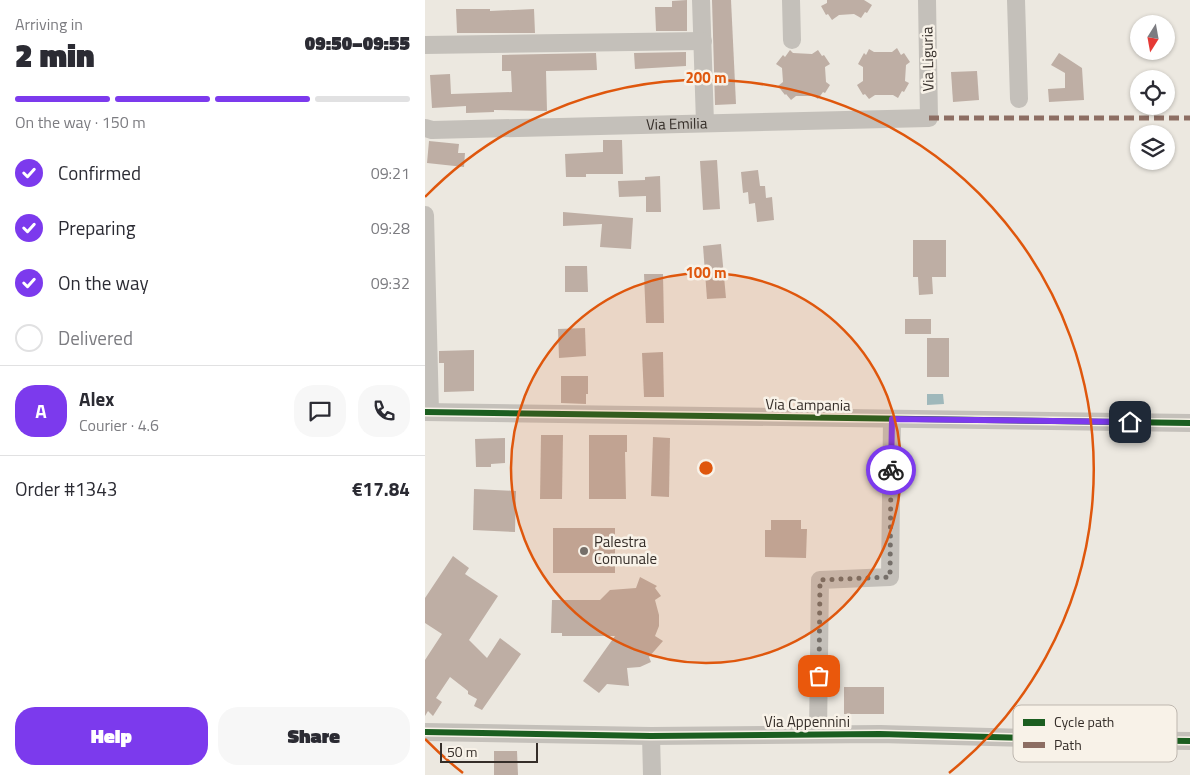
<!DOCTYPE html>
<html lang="en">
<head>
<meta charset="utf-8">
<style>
	:root { --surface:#fff; --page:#f7f7f7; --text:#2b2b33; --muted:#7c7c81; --line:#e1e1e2; --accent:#7c3aed }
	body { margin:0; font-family:"Titillium Web",sans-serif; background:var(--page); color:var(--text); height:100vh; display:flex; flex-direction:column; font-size:19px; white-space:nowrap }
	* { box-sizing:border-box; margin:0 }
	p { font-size:16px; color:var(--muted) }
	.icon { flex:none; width:28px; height:28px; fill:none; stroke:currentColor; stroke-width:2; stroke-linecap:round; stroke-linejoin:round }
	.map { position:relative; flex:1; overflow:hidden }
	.panel { display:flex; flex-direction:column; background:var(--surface); width:425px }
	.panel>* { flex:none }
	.needle { width:32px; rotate:191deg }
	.buttons { position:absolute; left:705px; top:15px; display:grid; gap:10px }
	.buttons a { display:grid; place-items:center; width:45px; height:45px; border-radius:50%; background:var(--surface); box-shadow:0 1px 4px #0004; font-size:25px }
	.scale { position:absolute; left:15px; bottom:12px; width:98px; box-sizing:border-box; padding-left:5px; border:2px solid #352e29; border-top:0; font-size:14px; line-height:18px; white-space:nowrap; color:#352e29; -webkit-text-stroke:4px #f8f2e8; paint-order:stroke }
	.pin { position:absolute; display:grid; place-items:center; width:42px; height:42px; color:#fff; margin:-21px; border-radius:10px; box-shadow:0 2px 8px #0006 }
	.courier { position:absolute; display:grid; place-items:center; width:50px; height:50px; margin:-25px; border:4px solid #7c3aed; border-radius:50%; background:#fff; color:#222; box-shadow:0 1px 6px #0007 }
	.head em { font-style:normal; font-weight:800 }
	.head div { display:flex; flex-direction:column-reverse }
	.head { display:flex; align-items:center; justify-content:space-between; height:85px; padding:0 15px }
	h1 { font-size:32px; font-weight:800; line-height:38px }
	.bar { display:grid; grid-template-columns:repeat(4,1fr); gap:8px 5px; align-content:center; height:60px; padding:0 15px }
	.bar i { height:6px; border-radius:4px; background:var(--line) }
	.bar .active { background:var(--accent) }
	.bar p { grid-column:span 4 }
	.line { display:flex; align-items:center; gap:12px; padding:0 15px; border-top:1px solid var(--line) }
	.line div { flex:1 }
	.round { display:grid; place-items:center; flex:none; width:52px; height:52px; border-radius:20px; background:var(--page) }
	ol { padding:0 15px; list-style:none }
	li { display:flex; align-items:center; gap:15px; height:55px }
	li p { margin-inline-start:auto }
	li .icon { padding:5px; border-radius:50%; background:var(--accent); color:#fff; stroke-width:4 }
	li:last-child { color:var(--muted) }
	li i { width:28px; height:28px; border:2px solid var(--line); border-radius:50% }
	.button { display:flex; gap:10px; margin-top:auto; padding:10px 15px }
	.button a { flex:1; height:58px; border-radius:20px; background:var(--accent); color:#fff; font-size:20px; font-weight:800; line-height:58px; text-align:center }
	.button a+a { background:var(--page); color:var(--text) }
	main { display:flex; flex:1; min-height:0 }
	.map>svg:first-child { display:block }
</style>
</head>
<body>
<main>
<section class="panel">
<div class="head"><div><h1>2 min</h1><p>Arriving in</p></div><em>09:50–09:55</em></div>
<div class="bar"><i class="active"></i><i class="active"></i><i class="active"></i><i></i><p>On the way · 150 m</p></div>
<ol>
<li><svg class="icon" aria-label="check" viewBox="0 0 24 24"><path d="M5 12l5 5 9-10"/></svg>Confirmed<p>09:21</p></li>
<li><svg class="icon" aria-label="check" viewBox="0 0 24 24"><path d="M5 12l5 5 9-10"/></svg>Preparing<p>09:28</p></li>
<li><svg class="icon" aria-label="check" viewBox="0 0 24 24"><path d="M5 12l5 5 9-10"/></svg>On the way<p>09:32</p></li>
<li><i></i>Delivered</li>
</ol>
<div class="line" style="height:90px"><b class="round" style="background:var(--accent);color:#fff">A</b><div><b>Alex</b><p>Courier · 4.6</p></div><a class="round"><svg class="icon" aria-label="chat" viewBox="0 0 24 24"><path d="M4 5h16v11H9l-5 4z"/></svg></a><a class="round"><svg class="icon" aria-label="phone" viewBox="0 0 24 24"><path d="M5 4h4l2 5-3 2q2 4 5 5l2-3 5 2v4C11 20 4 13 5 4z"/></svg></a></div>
<div class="line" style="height:65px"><div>Order #1343</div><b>€17.84</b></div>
<div class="button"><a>Help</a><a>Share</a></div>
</section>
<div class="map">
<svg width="765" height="775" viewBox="0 0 765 775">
	<rect width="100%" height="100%" fill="#ece8e0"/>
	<polygon fill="#9fb8bb" points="502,394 518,394 519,404 502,405"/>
	<g fill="#beaea4">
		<polygon points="262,0 262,31 231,31 230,7 247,7 247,1"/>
		<polygon points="287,0 306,0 311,104 290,105"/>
		<polygon points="402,0 439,0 447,5 442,13 440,12 436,18 429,14 414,15 407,20 403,14 401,15 396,6 402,3"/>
		<polygon points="31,9 65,9 65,11 109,9 110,33 32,33"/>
		<polygon points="472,48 476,55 479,53 485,62 481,65 480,81 484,83 479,92 477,91 473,98 468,95 450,95 444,99 440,94 438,95 432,85 438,81 438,67 433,64 439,53 441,55 444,49 449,52 467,52"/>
		<polygon points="365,50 368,53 387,54 393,50 397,56 399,55 405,64 400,67 401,82 405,85 400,93 398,92 393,99 389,96 371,96 366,100 361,94 360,95 353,86 358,82 357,68 351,64 358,55 360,57"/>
		<polygon points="261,52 261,66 210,69 209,53"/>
		<polygon points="171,53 172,70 121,71 122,111 69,110 69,112 41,113 41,106 7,108 5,75 25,74 26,94 87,92 86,71 77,71 77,55"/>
		<polygon points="634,53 657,68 659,100 624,102 623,89 640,88 640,73 626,65"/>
		<polygon points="552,71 554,100 528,102 526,72"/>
		<polygon points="178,140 197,140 198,174 161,174 161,177 141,177 140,154 178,152"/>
		<polygon points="4,141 34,144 33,153 40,153 39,167 2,163"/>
		<polygon points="292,160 295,209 278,210 275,161"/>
		<polygon points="333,170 335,186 340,186 341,198 347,197 349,220 332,222 330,203 324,204 323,192 318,193 316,172"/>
		<polygon points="235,176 236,212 221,212 221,196 194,197 193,181 220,180 220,177"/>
		<polygon points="138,212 208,218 206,249 175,247 177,224 138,226"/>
		<polygon points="488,240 521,240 521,277 507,277 508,294 494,295 493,277 488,277"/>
		<polygon points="296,244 301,298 282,299 278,246"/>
		<polygon points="140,266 162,266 163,292 140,292"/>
		<polygon points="219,274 238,274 239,323 221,323"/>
		<rect x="480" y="319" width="26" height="15"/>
		<polygon points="160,328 161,356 134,358 133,329"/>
		<rect x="502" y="338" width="22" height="39"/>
		<polygon points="49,350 49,391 19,392 19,363 14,363 14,351"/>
		<polygon points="238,352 239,397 219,397 217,353"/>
		<polygon points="136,376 163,376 163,394 161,394 161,404 136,403"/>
		<polygon points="116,435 138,435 137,499 115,499"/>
		<polygon points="164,435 202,435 202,452 200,452 201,499 164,499"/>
		<polygon points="228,437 245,438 244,497 226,496"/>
		<polygon points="80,438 80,463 66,464 66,467 51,467 50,439"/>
		<polygon points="49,489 91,491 90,532 48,530"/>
		<polygon points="346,520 376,520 376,529 382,529 381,558 340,557 340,530 346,530"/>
		<rect x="128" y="528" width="62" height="45"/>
		<polygon points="28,556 44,568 40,574 73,596 44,640 62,658 75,638 96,654 57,710 49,706 52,699 43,694 43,691 25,677 11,698 17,702 8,716 3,711 0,716 0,660 17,634 0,623 0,598"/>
		<polygon points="215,577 232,586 230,588 236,596 230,600 234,615 234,626 230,636 238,641 224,657 226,662 215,667 202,668 204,686 182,684 174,693 158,681 190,636 137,636 137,633 126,633 127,600 175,600 185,590 211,588"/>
		<rect x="419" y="687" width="40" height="27"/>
		<polygon points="69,751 92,751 93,775 69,775"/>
	</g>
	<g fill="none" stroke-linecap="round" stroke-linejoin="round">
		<g stroke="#c4c0ba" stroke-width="18">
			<polyline points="276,0 280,123"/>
			<polyline points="366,0 367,40"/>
			<polyline points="591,0 594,99"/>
			<polyline points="0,45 278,41"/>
			<path id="s1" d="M0,128L7,130L504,118L502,0"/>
			<polyline points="0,215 5,412"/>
			<polyline points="0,412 765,423"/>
			<polyline points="0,732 226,736 455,734 672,740 765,741"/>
			<polyline points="393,734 395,580 465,577 467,419"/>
			<polyline points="226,736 227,775"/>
		</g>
		<polyline stroke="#8d6e63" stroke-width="5" stroke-dasharray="10 5" stroke-linecap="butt" points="504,118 765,118"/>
		<g stroke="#f8f2e8" stroke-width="9">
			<g id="cycleway">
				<polyline points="0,412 765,423"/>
				<polyline points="0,732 226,736 455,734 672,740 765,741"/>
			</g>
		</g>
		<use href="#cycleway" stroke="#1b5e20" stroke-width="6"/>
	</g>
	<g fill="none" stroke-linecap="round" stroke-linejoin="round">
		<polyline stroke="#756f69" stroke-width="5" stroke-dasharray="0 9" points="394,676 395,580 465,577 466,470"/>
		<polyline stroke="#7c3aed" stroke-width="6" points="466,470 467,419 705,422"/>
	</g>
	<circle cx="281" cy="468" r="195" fill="#df570d" fill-opacity=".12"/>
	<g fill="none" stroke="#df570d" stroke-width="2.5">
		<circle cx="281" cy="468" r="195"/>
		<path d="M38 773A390 390 0 0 1 0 739M0 197A390 390 0 1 1 524 773"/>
	</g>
	<circle fill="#756f69" stroke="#f8f2e8" stroke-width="2" cx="159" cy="551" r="5"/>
	<g text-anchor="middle" stroke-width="5" stroke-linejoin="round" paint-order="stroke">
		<g font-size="15" fill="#352e29" stroke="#f8f2e8">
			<text transform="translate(503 59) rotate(-91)" y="5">Via Liguria</text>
			<text dy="5" stroke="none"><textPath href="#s1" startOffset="252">Via Emilia</textPath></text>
			<text transform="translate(383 405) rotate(1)" y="5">Via Campania</text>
			<text x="382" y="727">Via Appennini</text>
		</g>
		<g font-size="15" fill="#352e29" stroke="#f8f2e8" text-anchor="start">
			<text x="169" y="547">Palestra<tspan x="169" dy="17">Comunale</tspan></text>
		</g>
	</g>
	<rect x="588" y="705" width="164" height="57" rx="8" fill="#f8f2e8" stroke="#beb7af" stroke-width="1"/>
	<rect x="598" y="719" width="22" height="7" fill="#1b5e20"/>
	<rect x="598" y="742" width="22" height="6" fill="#8d6e63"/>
	<g font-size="14" fill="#352e29">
		<text x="629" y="727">Cycle path</text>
		<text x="629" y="750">Path</text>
	</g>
	<circle cx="281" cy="468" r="8" fill="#df570d" stroke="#f8f2e8" stroke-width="2.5"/>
	<g font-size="15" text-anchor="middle" font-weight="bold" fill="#df570d" stroke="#f8f2e8" stroke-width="5" stroke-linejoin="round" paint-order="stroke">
		<text x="281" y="83">200 m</text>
		<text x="281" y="278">100 m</text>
	</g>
</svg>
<div class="buttons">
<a><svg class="needle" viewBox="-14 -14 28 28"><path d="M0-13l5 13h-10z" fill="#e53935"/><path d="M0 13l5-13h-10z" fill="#7c7c81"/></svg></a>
<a><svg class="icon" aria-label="locate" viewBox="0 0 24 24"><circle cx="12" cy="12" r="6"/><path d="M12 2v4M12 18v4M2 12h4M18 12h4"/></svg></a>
<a><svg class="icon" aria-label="layers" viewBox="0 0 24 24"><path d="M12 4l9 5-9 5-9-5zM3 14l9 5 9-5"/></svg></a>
</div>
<div class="scale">50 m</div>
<div class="pin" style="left:394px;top:676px;background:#ea580c"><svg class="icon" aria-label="bag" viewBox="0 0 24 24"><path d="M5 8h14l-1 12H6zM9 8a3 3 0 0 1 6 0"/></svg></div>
<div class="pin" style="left:705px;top:422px;background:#1f2937"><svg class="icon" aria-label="home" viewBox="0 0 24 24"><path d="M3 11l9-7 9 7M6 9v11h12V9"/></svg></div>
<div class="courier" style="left:466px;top:470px"><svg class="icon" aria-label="bike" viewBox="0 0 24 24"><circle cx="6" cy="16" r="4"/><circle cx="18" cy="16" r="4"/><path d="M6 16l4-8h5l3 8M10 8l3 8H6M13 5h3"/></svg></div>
</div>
</main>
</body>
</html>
